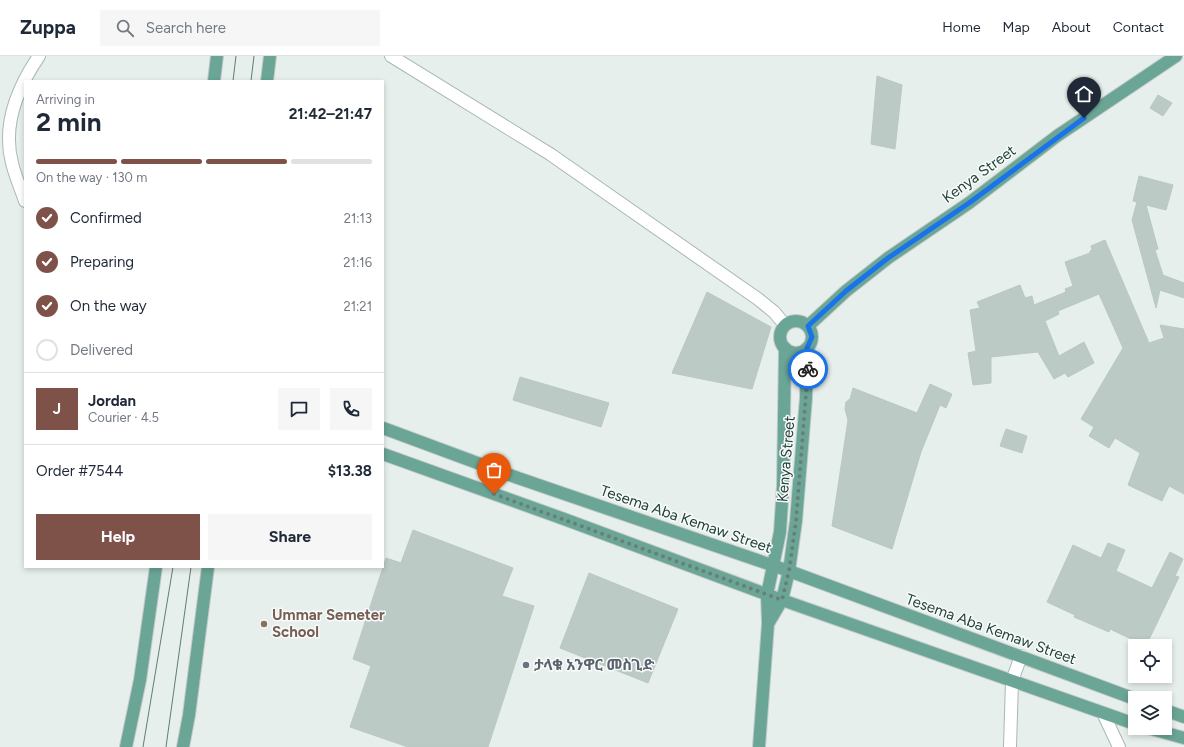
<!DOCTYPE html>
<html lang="en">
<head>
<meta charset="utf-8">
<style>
	:root { --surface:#fff; --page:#f6f6f7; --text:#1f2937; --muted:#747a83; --line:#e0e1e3; --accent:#7f5249 }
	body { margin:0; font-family:Figtree,"Noto Sans Ethiopic",sans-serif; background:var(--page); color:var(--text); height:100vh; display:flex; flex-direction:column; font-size:15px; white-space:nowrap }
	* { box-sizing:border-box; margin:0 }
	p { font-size:13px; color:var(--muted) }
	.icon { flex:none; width:22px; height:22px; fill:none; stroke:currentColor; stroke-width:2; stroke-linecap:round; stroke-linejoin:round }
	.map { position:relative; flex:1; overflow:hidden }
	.details { position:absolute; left:24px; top:24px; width:360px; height:488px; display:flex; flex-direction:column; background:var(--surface); border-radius:0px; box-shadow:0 2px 6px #0003 }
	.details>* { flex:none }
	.controls { position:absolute; left:1128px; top:583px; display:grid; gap:8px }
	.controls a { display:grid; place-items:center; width:44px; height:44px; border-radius:0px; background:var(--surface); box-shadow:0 2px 6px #0003; font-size:20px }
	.pin { position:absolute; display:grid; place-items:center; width:34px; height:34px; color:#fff; margin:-41px -17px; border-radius:50% 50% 50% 0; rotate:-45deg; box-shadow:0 0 4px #0007 }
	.pin .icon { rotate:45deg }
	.courier { position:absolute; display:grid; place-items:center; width:40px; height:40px; margin:-20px; border:3px solid #1a73e8; border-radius:50%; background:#fff; color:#222; box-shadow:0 1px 5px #0007 }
	.summary em { font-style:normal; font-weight:700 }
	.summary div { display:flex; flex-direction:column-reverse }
	.summary { display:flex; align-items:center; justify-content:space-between; height:68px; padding:0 12px }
	h1 { font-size:26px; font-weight:700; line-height:30px }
	.bar { display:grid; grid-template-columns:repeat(4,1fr); gap:6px 4px; align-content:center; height:48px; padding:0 12px }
	.bar i { height:5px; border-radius:3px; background:var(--line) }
	.bar .on { background:var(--accent) }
	.bar p { grid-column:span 4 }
	.line { display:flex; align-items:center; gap:10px; padding:0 12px; border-top:1px solid var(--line) }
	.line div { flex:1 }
	.round { display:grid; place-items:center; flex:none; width:42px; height:42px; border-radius:0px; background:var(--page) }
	ol { padding:0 12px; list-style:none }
	li { display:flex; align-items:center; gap:12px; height:44px }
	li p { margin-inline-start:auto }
	li .icon { padding:4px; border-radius:50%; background:var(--accent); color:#fff; stroke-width:4 }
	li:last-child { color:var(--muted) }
	li i { width:22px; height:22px; border:2px solid var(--line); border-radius:50% }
	.action { display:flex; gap:8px; margin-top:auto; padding:8px 12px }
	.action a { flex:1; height:46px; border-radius:0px; background:var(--accent); color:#fff; font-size:16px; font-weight:700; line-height:46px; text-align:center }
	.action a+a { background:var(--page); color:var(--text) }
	header { display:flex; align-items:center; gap:24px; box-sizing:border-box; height:56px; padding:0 20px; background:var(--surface); border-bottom:1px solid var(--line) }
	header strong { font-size:19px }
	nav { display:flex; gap:22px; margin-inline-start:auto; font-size:14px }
	.search { width:280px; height:36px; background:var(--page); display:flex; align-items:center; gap:10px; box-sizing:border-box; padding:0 14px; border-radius:0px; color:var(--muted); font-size:15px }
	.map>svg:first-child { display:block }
</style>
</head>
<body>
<header>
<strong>Zuppa</strong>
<div class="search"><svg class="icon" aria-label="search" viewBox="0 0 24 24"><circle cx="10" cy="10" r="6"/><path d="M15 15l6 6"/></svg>Search here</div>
<nav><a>Home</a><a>Map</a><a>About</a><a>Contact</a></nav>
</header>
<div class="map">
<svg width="1184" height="691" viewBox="0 0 1184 691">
	<rect width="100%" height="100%" fill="#e6efeb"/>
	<g fill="#bbcac4" stroke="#b8c9c2">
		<polygon points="877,20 902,29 895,93 871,88"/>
		<polygon points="1158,39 1172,47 1163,60 1150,52"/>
		<polygon points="1139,120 1173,129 1166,154 1146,149 1158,193 1155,194 1163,219 1184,227 1184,242 1160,234 1156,252 1132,164 1137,146 1133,145"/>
		<polygon points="1105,184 1149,287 1164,282 1160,269 1184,273 1184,438 1169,430 1162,445 1128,429 1140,397 1115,382 1109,392 1089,380 1094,371 1081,363 1123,292 1099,238 1058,255 1059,258 1045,265 1059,300 1084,286 1094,307 1068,321 1065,317 1054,323 1038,296 991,301 991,327 973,329 968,297 976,295 970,254 980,252 977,246 1020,229 1025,242 1032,240 1034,249 1066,236 1065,233 1073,230 1065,206 1090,197 1090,195 1092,194 1091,190"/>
		<polygon points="707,236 771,271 752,333 672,317"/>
		<polygon points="520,321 609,347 601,371 513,344"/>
		<polygon points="930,328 952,338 946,352 940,349 921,396 892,493 832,470 848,364 845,353 846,346 850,343 853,332 917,357"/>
		<polygon points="1006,373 1027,380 1022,397 1000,390"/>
		<polygon points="413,474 513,512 502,540 534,550 488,691 408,691 350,671 371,610 353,603 386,502 401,507"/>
		<polygon points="1108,487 1125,494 1116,515 1152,532 1170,496 1183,503 1175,520 1179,521 1146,590 1110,573 1109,576 1074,561 1075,559 1047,546 1073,489 1101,502"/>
		<polygon points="589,517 678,553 648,627 560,592"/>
	</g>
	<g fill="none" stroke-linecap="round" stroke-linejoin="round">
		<g stroke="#a8b8b2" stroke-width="14">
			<g id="minor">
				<polyline points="391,0 550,98 758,243 774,256 785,269"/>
				<path d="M25,145C21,133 15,120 12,107C2,69 18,31 39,0"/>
				<polyline points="1103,657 1119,691"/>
				<polyline points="1010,691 1012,625 1021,600"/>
			</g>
		</g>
		<g stroke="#c2cac8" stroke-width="14">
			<g id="major">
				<polyline points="214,25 217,0"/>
				<polyline points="267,25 270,0"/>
				<circle cx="796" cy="281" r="16"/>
				<polyline points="808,270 846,235 888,202 969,147 1057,80 1176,0"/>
				<polyline points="383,372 518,422 789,515 1135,643"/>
				<polyline points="383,398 564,463 782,544 1135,668"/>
				<polyline points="768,567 767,539 780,476 783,430 785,292"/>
				<polyline points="1165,654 1184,661"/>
				<polyline points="1148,672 1184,682"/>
				<polyline points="126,691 140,624 156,511"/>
				<polyline points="183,691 189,659 208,511"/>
				<polyline points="759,691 768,568 782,544 789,515 796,465 806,342 807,292"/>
			</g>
		</g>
		<use href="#minor" stroke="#fff" stroke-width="12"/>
		<use href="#major" stroke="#6aa596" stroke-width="12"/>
		<g stroke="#5f7d75" stroke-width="1">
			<polyline points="233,25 236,0"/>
			<polyline points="251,25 254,0"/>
			<polyline points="143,691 173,511"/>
			<polyline points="166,691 191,511"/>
		</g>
	</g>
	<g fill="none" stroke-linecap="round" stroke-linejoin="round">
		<polyline stroke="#687f78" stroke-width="4" stroke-dasharray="0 7.2" points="494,438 782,544 789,515 796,465 808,313"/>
		<polyline stroke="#1a73e8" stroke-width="5" points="808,313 807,292 812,281 808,270 846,235 888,202 969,147 1084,62"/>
	</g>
	<circle fill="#8d6e63" stroke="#f7fbf9" stroke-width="1.5" cx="264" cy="568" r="4"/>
	<circle fill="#6b7280" stroke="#f7fbf9" stroke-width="1.5" cx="526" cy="609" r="4"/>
	<g text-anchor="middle" stroke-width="3" stroke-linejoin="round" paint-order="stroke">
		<g font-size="15" fill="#24423a" stroke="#f7fbf9">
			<text transform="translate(979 118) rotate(-36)" y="5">Kenya Street</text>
			<text transform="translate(786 403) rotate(-85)" y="5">Kenya Street</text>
			<text transform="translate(686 463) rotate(19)" y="5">Tesema Aba Kemaw Street</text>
			<text transform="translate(991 573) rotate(20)" y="5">Tesema Aba Kemaw Street</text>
		</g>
		<g font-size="15" font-weight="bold" fill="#785e54" stroke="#f7fbf9" text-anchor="start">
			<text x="272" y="564">Ummar Semeter<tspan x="272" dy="17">School</tspan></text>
		</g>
		<g font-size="15" font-weight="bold" fill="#5b616d" stroke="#f7fbf9" text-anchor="start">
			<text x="534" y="614">ታላቁ አንዋር መስጊድ</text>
		</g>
	</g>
</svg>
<div class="controls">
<a><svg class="icon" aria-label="locate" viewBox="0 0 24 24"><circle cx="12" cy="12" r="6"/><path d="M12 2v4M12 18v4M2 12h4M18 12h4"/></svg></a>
<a><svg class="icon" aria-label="layers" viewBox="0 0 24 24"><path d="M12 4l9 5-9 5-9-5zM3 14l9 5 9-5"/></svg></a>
</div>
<div class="pin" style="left:494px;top:438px;background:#ea580c"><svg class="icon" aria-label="bag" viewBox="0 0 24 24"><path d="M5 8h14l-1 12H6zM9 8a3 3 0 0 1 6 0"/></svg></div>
<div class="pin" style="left:1084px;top:62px;background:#1f2937"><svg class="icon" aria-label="home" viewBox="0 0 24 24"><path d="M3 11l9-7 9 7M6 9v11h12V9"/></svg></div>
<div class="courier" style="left:808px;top:313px"><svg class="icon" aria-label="bike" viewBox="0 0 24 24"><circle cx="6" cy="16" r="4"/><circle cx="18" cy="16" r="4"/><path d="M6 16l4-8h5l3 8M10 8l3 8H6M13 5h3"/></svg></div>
<section class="details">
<div class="summary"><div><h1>2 min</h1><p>Arriving in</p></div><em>21:42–21:47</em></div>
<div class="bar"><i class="on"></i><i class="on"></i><i class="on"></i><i></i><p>On the way · 130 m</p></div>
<ol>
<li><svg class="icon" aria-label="check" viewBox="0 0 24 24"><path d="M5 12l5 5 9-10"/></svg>Confirmed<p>21:13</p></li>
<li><svg class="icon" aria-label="check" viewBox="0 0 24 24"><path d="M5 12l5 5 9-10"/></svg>Preparing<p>21:16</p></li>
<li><svg class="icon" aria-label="check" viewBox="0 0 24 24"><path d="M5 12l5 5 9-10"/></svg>On the way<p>21:21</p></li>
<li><i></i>Delivered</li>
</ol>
<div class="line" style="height:72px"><b class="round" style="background:var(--accent);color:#fff">J</b><div><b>Jordan</b><p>Courier · 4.5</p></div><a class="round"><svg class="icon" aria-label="chat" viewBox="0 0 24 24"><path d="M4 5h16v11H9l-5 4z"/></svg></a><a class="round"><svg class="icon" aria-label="phone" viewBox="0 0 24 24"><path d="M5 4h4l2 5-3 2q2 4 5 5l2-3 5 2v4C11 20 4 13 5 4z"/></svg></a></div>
<div class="line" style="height:52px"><div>Order #7544</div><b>$13.38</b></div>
<div class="action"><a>Help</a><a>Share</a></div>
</section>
</div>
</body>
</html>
